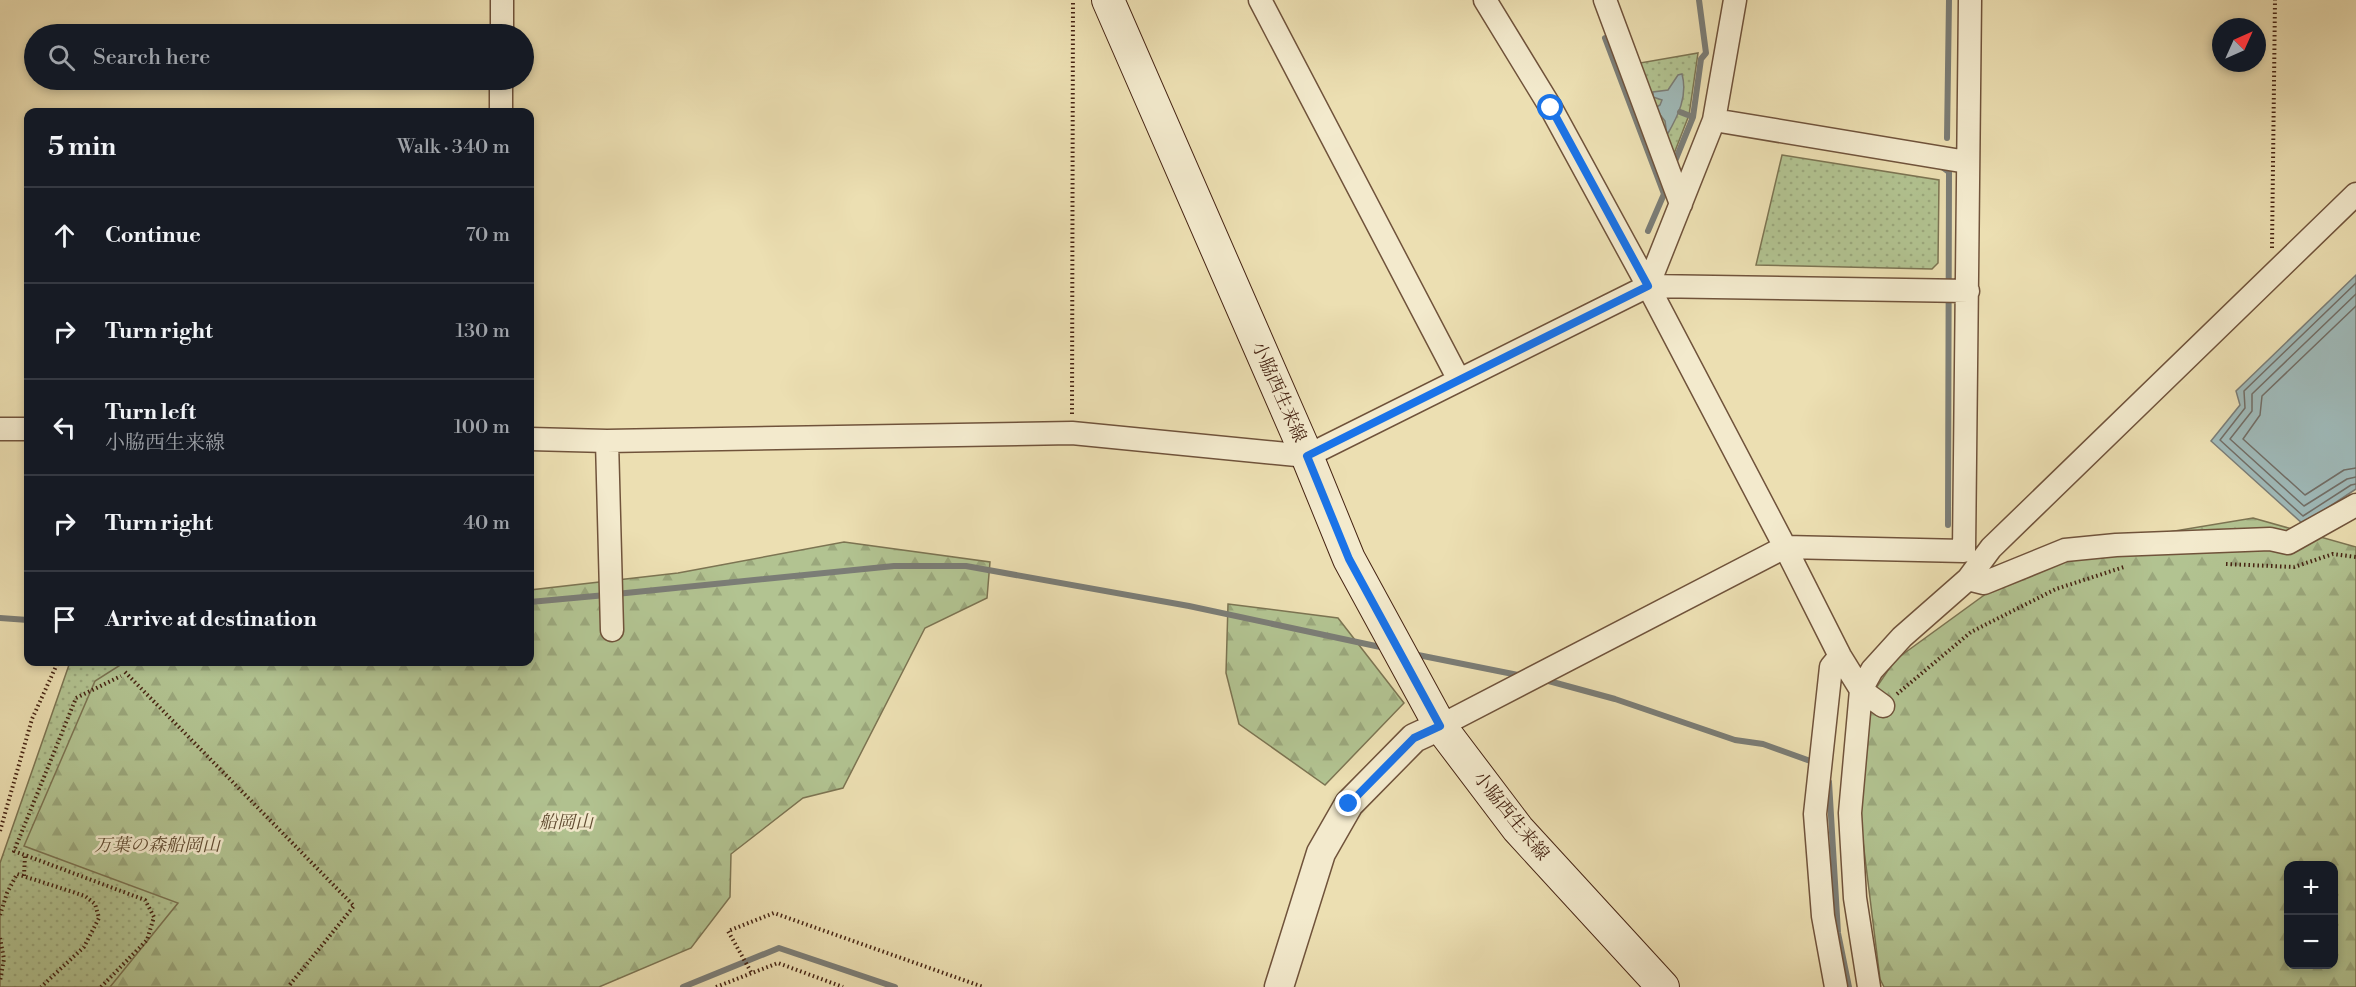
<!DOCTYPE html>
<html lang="en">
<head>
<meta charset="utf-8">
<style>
	:root { --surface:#171b24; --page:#20242c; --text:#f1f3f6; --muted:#9ea1a6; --line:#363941 }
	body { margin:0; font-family:"Libre Bodoni","Noto Serif JP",serif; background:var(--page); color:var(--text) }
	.controls { position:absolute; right:18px; bottom:18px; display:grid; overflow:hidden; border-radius:12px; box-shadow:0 3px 9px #0003 }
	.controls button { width:54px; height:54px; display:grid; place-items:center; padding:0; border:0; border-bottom:2px solid var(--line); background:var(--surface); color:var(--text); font:30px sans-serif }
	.compass { position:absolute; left:2212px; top:18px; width:54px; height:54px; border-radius:50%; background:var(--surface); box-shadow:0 3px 9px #0003; rotate:45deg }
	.stop { position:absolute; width:18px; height:18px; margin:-14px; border:4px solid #1a73e8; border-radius:50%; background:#fff }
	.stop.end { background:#1a73e8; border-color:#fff; box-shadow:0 2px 6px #0008 }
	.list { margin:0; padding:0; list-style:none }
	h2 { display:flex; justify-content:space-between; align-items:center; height:78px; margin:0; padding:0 24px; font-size:26px }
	h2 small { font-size:20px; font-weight:400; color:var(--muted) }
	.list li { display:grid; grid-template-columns:39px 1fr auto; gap:18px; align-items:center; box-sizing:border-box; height:96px; padding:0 24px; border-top:2px solid var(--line) }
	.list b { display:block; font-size:22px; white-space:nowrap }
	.list p { margin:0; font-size:20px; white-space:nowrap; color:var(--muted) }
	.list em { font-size:20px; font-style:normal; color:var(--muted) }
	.icon { flex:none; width:33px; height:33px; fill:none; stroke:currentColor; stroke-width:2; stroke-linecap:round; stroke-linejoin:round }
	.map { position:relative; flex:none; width:2356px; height:987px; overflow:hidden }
	.search { position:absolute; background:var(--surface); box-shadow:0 3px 9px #0003; left:24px; top:24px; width:510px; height:66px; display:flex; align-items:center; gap:15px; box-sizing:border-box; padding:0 21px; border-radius:33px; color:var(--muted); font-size:22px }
	.panel { position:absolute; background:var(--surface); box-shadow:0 3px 9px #0003; left:24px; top:108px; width:510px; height:558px; border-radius:12px }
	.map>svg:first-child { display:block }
	.grass { fill:url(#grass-dots); stroke:#7c7452; stroke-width:1.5 }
	.forest { fill:url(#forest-firs); stroke:#7c7452; stroke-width:1.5; fill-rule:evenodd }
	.water { fill:#9fb9b8; stroke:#7b7d76; stroke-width:1.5 }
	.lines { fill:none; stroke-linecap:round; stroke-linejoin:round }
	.shore { stroke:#726e66; stroke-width:1.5 }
	.stream { stroke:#7b7d76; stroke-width:6 }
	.minor-casing { stroke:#70533b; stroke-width:25 }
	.tertiary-casing { stroke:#70533b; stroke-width:31 }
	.secondary-casing { stroke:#462413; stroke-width:34 }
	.path { stroke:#462413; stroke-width:4; stroke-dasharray:1.5 3; stroke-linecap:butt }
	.minor { stroke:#f3eacd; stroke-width:22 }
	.tertiary { stroke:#f3eacd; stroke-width:28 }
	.secondary { stroke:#f3eacd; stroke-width:32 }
	.route { stroke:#1a73e8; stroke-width:8 }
	.labels { text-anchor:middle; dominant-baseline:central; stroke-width:5; stroke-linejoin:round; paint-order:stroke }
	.street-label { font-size:18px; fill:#462413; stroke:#f3eacd }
	.park-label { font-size:18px; font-style:italic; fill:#614c32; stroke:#f3eacd }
</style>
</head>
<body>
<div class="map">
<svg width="2356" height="987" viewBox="0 0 2356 987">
	<defs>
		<pattern id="grass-dots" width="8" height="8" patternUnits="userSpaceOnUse" patternTransform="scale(1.5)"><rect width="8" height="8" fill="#b2c391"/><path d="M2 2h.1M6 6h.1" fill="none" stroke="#9aa77c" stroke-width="1.8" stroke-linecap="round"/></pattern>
		<pattern id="forest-firs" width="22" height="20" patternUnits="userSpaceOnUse" patternTransform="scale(1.5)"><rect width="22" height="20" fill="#b2c391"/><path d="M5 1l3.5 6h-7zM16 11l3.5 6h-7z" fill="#9aa77c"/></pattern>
	</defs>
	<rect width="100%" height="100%" fill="#ecdfb2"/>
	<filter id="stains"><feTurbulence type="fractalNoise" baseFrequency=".00333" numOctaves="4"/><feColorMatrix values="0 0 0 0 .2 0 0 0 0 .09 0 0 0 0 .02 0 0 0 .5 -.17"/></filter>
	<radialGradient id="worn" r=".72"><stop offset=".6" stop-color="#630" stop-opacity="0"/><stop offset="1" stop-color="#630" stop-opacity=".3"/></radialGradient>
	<!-- grass -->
	<path class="grass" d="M1698 53 1689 115 1670 164 1634 64Z
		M1782 155 1939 180 1938 263 1932 269 1756 265Z
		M70 662H171L364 987H0V863Z"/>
	<!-- forest -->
	<path class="forest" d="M2253 518 2356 547V987H1884L1880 979 1849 728 1895 660 2042 553ZM2288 866H2334V964H2288Z
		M844 542 990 562 987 598 925 628 843 788 803 798 731 854 730 897 691 948 599 987H110L178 903 24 846 95 681 125 662H530V590L678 573Z
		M1228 604 1338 618 1404 703 1325 785 1239 724 1226 673Z"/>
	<!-- water -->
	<path class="water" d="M1682 74C1688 96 1678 116 1667 135L1665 121 1655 108 1660 105 1662 100 1653 97V92L1668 90 1678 75Z
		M2356 275V489L2303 524 2211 441 2240 405 2236 391Z"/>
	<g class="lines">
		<!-- shore -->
		<path class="shore" d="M2356 283 2244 391 2245 408 2220 440 2303 516 2351 485 2356 484
			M2356 294 2252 394V411L2230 439 2304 506 2347 479 2356 477
			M2356 306 2262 396 2260 415 2243 439 2305 495 2344 470 2356 468"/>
		<!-- stream -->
		<path class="stream" d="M1605 38 1664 194 1648 231
			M1680 112 1693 117
			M1947 138 1949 0
			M1673 166 1693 117 1701 59 1706 53 1699 0
			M1941 166 1949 172 1948 525
			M616 594 894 566H966L1189 606 1385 648
			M530 602 606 595
			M0 618 28 620
			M1413 654 1523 676
			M1545 680 1615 699 1735 740 1763 744 1816 763
			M1829 782 1838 933 1849 987
			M683 987 779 948 895 987"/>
		<!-- minor casing -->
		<g class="minor-casing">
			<path id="minor" d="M1260 0 1459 380
				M1485 0 1551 108 1648 286 1785 547 1840 656 1861 690 1883 706
				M1605 0 1681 204
				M502 34V0
				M501 112V80
				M1714 120 1967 162
				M1648 286 1714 120 1735 0
				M0 429H28
				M530 439 607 441 1072 433 1307 456 1648 286 1968 291
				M607 441 612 630
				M1968 579 1984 583 2065 550 2116 545 2270 539 2288 543 2356 505
				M1440 726 1785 547 1964 551 1970 0
				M1836 987 1823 916 1815 814 1831 667 1840 656
				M1869 987 1855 898 1850 813 1861 690 1872 670 1902 637 1968 579 1991 548 2356 194"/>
		</g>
		<!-- tertiary casing -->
		<g class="tertiary-casing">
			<path id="tertiary" d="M1279 987 1321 853 1349 804 1414 738 1440 726"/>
		</g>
		<!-- secondary casing -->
		<g class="secondary-casing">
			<path id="secondary" d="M1108 0 1307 456 1349 559 1440 726 1518 829 1663 987"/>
		</g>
		<!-- path -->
		<path class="path" d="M2272 248 2275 0
			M1072 414 1073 0
			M2226 564 2294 567 2333 554 2356 557
			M125 672 354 906 288 987
			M1897 694 1971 632 2056 589 2124 567
			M0 831 32 719 58 662
			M24 876 25 855
			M0 915 7 893 17 874 85 896 95 904 99 918 84 947 41 987
			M0 938 4 959 0 981
			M751 972 728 931 774 913 983 987
			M101 987 147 940 154 917 145 900 14 851 76 698 121 676
			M716 987 778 963 843 987"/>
		<!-- minor -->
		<use href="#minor" class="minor"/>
		<!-- tertiary -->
		<use href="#tertiary" class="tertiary"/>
		<!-- secondary -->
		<use href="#secondary" class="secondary"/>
	</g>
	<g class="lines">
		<!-- route -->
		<path class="route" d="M1349 804 1414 738 1440 726 1349 559 1307 456 1648 286 1551 108"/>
	</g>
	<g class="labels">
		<!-- street labels -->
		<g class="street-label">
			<text transform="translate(1279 392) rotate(66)">小脇西生来線</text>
			<text transform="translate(1511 816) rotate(51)">小脇西生来線</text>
		</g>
		<!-- park labels -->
		<g class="park-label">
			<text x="566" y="822">船岡山</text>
			<text x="157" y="845">万葉の森船岡山</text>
		</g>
	</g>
	<rect width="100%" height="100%" filter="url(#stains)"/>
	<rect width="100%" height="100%" fill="url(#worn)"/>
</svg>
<div class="controls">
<button>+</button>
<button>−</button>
</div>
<svg class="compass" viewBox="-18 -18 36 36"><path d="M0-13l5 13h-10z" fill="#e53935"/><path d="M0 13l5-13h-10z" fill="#9ea1a6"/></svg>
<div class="stop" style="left:1551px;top:108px"></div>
<div class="stop end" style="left:1349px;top:804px"></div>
<div class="search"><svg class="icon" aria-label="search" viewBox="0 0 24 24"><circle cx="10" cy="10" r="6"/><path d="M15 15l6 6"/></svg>Search here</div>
<section class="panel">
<h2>5 min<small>Walk · 340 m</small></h2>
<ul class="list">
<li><svg class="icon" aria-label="ahead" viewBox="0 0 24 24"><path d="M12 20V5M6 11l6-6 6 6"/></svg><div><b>Continue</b></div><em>70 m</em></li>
<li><svg class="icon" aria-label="right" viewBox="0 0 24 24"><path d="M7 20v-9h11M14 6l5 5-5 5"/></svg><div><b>Turn right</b></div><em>130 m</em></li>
<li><svg class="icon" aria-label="left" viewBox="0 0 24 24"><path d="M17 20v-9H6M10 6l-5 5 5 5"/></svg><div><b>Turn left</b><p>小脇西生来線</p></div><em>100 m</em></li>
<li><svg class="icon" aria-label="right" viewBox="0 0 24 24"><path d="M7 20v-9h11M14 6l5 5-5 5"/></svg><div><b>Turn right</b></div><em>40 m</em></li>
<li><svg class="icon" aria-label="arrive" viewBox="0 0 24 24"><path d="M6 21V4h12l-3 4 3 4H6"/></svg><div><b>Arrive at destination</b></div></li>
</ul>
</section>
</div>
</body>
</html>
